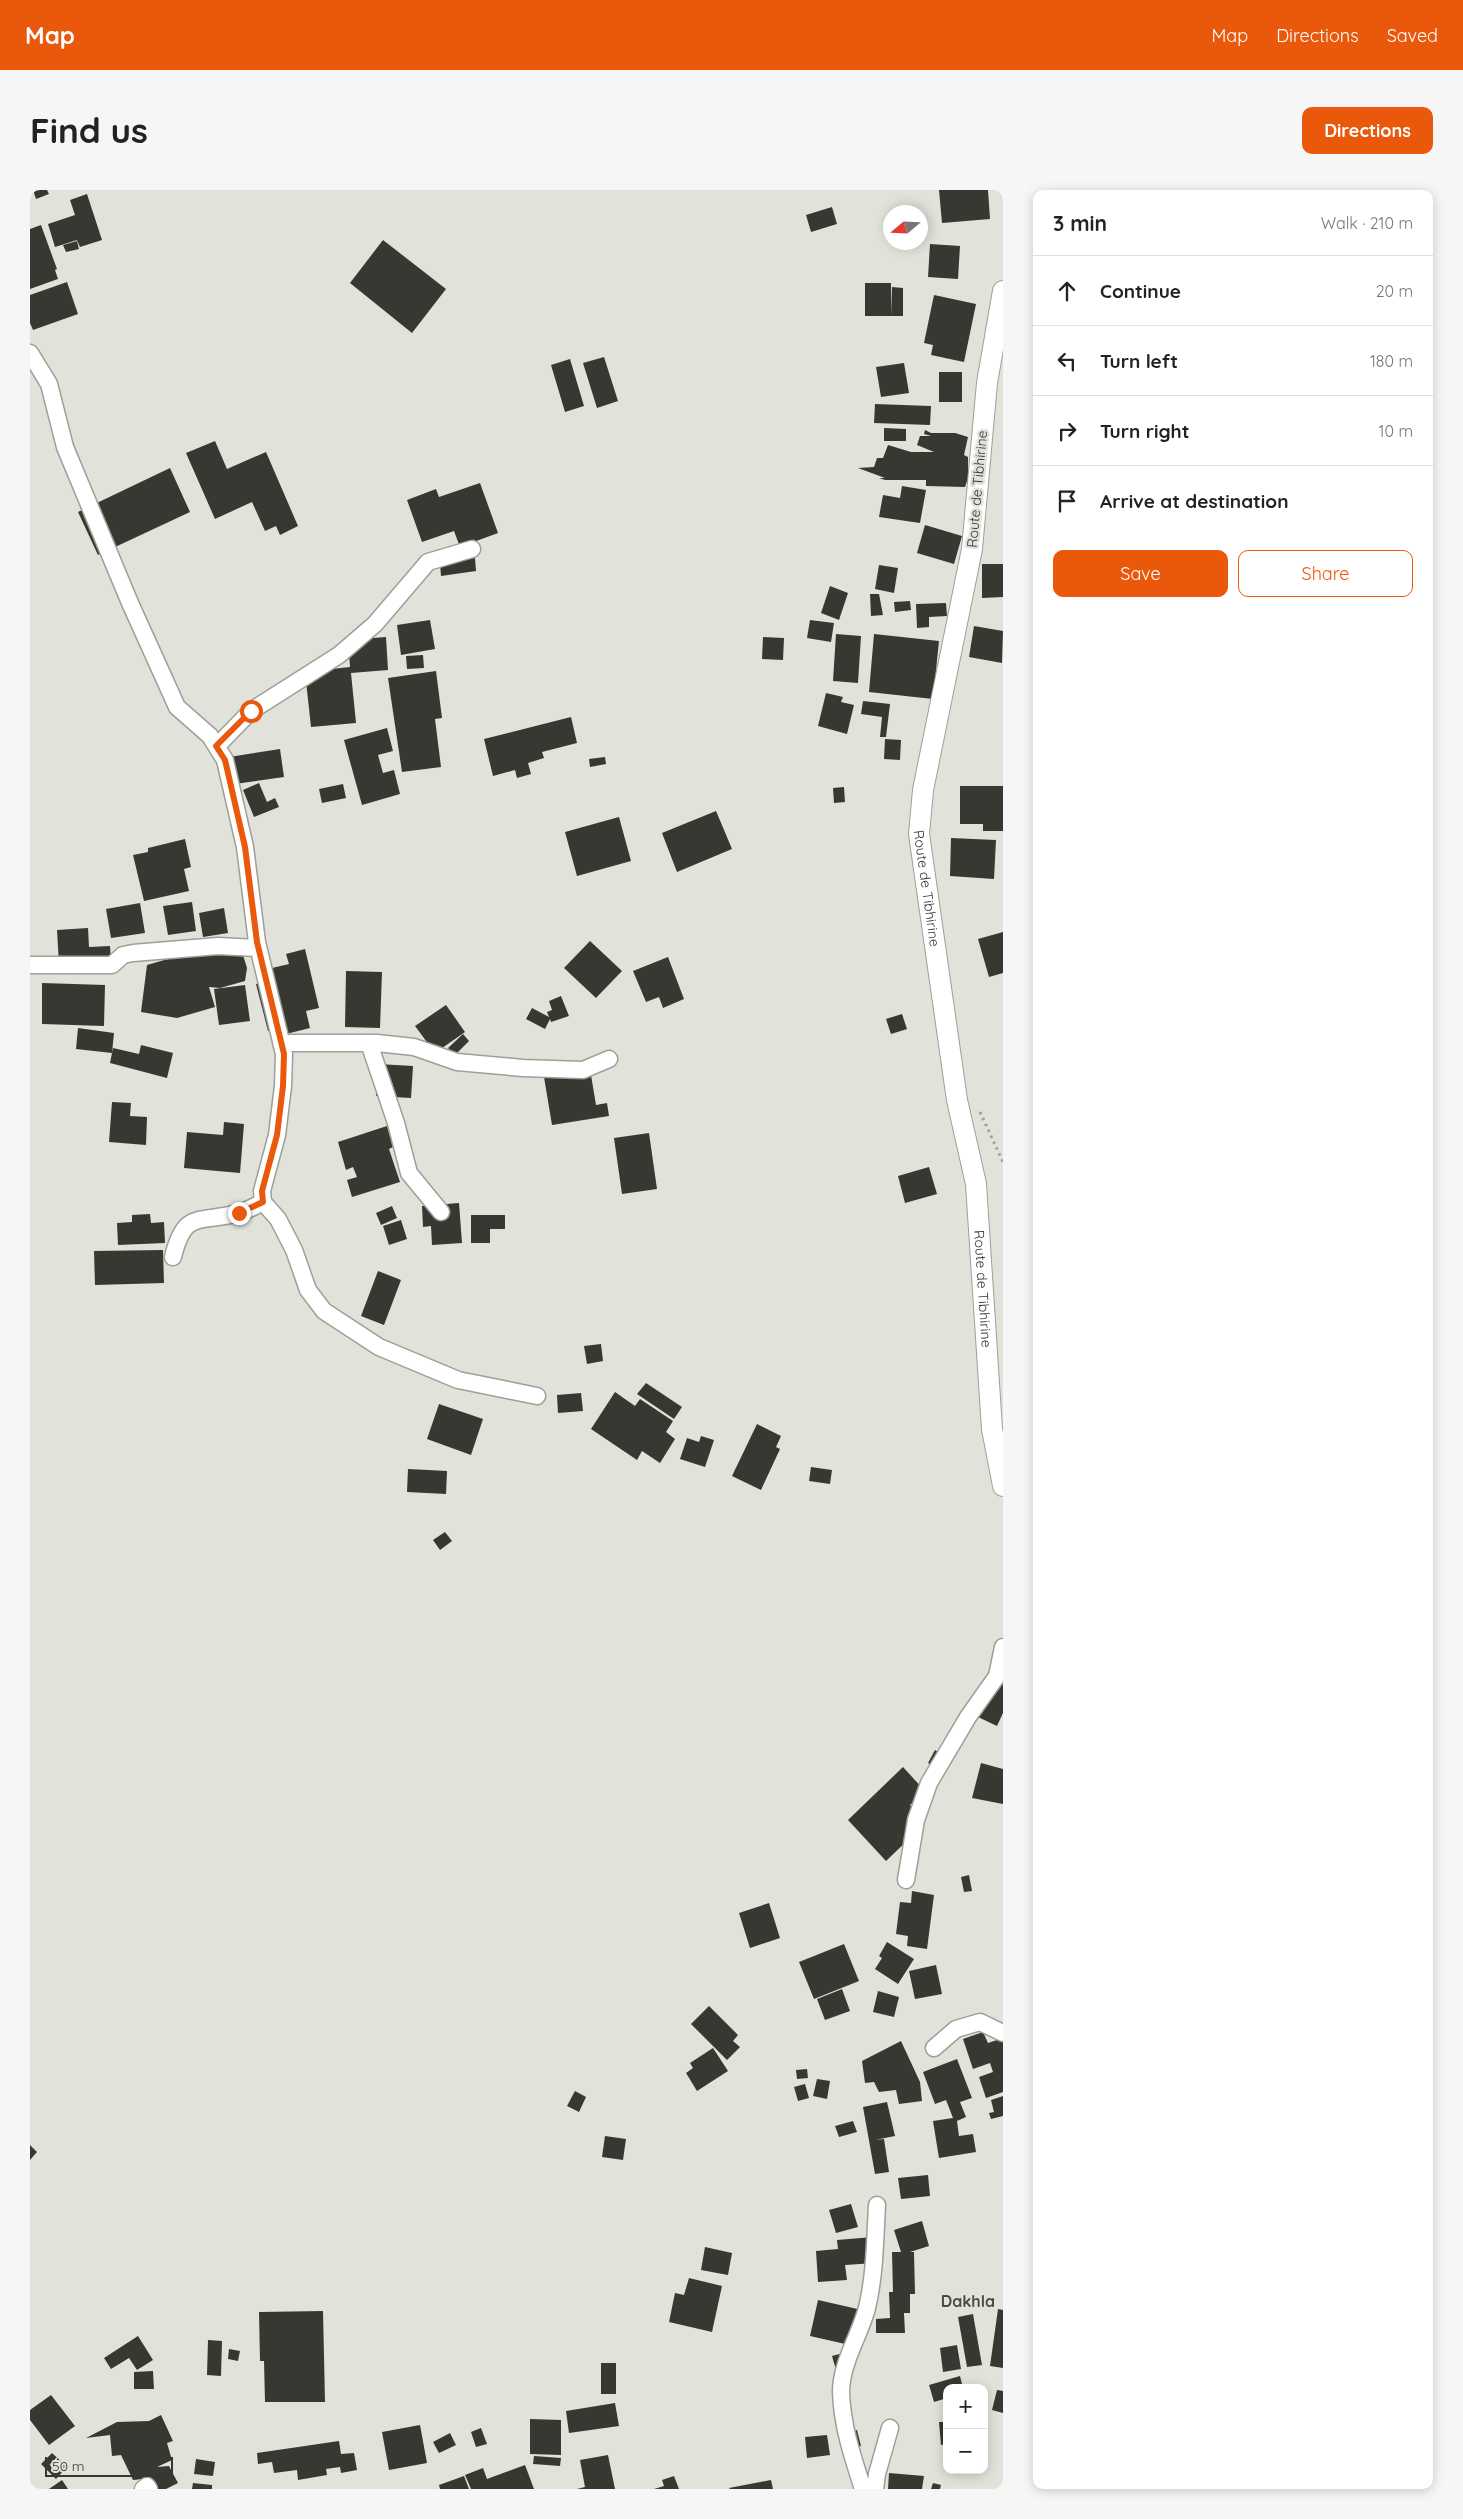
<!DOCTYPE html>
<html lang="en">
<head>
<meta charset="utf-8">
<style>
	:root { --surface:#fff; --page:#f6f6f6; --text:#222; --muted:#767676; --line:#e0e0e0; --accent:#ea580c }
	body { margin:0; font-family:Quicksand,sans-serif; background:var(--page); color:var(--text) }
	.controls { position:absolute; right:15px; bottom:15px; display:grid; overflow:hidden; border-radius:10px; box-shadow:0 2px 12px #0003 }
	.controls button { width:45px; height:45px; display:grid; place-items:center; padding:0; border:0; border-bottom:1px solid var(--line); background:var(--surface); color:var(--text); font:25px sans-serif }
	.compass { position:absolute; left:853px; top:15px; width:45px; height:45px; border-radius:50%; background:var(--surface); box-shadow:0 2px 12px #0003; rotate:251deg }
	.scale { position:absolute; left:15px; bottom:12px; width:128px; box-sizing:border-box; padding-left:5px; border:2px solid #353632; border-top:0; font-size:14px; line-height:18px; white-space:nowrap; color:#353632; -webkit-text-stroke:4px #e1e3da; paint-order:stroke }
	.stop { position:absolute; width:15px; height:15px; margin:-11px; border:4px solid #ea580c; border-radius:50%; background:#fff }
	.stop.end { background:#ea580c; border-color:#fff; box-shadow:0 1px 5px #0008 }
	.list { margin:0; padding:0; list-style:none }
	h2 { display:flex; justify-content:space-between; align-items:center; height:65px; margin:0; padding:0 20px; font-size:21px }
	h2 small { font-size:16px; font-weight:400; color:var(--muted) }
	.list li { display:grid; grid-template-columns:32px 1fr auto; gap:15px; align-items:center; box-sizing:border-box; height:70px; padding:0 20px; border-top:1px solid var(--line) }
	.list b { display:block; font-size:19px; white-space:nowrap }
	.list em { font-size:16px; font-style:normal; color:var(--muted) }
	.actions { display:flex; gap:10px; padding:15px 20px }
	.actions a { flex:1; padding:11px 0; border:1px solid var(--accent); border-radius:10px; text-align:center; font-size:18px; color:var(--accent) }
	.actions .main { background:var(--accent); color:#fff }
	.icon { flex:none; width:28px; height:28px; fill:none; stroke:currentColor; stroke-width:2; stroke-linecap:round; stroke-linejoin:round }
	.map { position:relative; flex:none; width:973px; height:2299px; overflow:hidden; border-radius:10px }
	header { display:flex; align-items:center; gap:30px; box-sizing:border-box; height:70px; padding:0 25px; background:var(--accent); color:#fff }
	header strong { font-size:24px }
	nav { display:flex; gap:28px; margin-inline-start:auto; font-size:18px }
	.intro { display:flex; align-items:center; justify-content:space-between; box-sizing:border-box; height:120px; padding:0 30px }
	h1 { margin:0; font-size:35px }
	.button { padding:12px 22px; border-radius:10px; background:var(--accent); color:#fff; font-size:18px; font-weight:700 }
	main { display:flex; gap:30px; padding:0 30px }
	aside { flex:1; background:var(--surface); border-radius:10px; box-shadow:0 2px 12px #0003 }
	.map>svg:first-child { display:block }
	.building { fill:#373831 }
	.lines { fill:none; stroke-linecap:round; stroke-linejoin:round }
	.minor-casing { stroke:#9e9f96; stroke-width:19 }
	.tertiary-casing { stroke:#9e9f96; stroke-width:22 }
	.path { stroke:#9fa19a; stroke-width:3; stroke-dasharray:2.5 4; stroke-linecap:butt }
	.minor { stroke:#fff; stroke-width:16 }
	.tertiary { stroke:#fff; stroke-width:20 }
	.route { stroke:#ea580c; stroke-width:6 }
	.labels { text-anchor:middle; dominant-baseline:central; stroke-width:5; stroke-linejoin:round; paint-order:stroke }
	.street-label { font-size:14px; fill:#353632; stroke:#e1e3da }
	.quarter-label { font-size:16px; font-weight:bold; fill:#4a4c44; stroke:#e1e3da }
</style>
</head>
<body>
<header>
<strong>Map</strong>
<nav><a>Map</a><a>Directions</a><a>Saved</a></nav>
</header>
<div class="intro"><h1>Find us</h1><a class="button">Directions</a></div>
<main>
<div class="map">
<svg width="973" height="2299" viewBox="0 0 973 2299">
	<rect width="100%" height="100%" fill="#e1e3da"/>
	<!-- building -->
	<path class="building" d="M3 0H17L19 4 6 9Z
		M909 0H958L960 29 912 33Z
		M57 4 72 50 50 57 46 48 47 50 25 57 18 34 45 25 40 10Z
		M802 17 807 34 781 42 776 25Z
		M11 35 27 79 25 80 28 89 0 99V39Z
		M353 50 416 99 382 143 320 93Z
		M47 51 49 59 36 62 33 55Z
		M900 54 930 56 928 89 898 87Z
		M37 92 48 124 3 140 0 133V105Z
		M835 93H861V126H835Z
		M862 97 873 98V126H861Z
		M904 105 946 114 934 172 901 165 903 155 894 153Z
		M574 167 588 211 567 218 553 173Z
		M540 169 554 216 535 222 521 175Z
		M874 173 879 203 851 207 846 177Z
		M909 182H932V212H909Z
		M845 214 901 216 900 235 844 233Z
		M854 238 876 239V251H854Z
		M895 240 901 243H925L938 247 934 265 938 267V288L935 297 896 296V290H855L849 288H855L828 278 844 277 847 268H853L858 255 881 262H904L887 255 890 246H901L894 244Z
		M185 251 197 279 236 262 268 336 250 345 246 336 235 341 222 312 185 329 156 263Z
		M140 278 160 322 68 365 48 322Z
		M450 293 468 343 430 357 424 341 392 352 377 310 406 299 409 307Z
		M872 296 896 300 890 333 849 327 853 305 870 308Z
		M895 335 932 346 924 374 887 363Z
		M445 368 446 381 411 386 410 373Z
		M952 374H973V407L952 408Z
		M849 375 868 378 864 403 845 399Z
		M800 396 818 403 809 430 791 423Z
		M840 404H849L853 425 841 426Z
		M880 411 881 420 865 422 864 412Z
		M916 413 917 426 899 427V437L887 438 886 414Z
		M400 430 405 459 371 465 367 435Z
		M780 430 804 433 801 452 777 448Z
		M944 436 973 441 972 473 939 467Z
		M806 444 831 446 828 493 803 491Z
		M844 444 909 451 903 509 839 502Z
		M356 447 358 480 321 483 326 533 281 537 275 482 320 477 318 450Z
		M733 447 754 448 753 470 732 469Z
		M393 465 394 478 377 479 376 466Z
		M406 481 412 528 405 529 411 577 372 582 358 488Z
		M796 503 813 507 811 512 824 515 817 544 788 536Z
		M833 511 860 514 856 547H850L852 527 831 524Z
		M541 527 547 553 512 562 514 568 498 573 501 584 487 588 485 580 463 586 454 549Z
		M357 538 363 561 348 565 353 583 364 580 370 604 332 615 314 550Z
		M855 549 871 550 870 570 854 569Z
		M250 559 254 587 205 594 193 568Z
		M575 567 576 574 560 577 559 569Z
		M229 593 237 612 245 608 249 617 224 627 213 600Z
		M313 594 316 608 292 613 289 599Z
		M930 596H973V641H953V634H930Z
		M814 597 815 612 804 613 803 598Z
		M686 621 702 659 647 682 632 643Z
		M589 627 601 671 547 686 535 642Z
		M921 648 966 650 964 689 920 686Z
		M155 649 161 677 154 679 159 701 114 711 103 665 118 662V658Z
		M162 712 166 741 138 745 133 716Z
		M110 713 115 743 81 748 76 719Z
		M194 718 198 743 173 747 169 723Z
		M58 738 59 757 80 756 81 771 29 774 27 740Z
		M973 742V783L959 787 948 749Z
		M560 751 592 781 566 808 534 778Z
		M176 758 212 762 217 778 215 791 190 798 179 797 185 817 147 828 111 822 117 775Z
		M275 759 289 818 276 821 280 838 256 844 254 837 238 841 226 794 245 790 242 778 259 774 256 764Z
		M638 767 654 809 633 818 629 807 616 812 603 781Z
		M316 781 352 782 350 838 315 837Z
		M12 793 75 795 74 836 12 834Z
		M215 795 220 831 189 835 184 799Z
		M531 806 539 826 521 832 520 829 515 839 496 829 502 818 519 827 517 822 522 820 519 811Z
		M416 815 435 842 405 863 385 836Z
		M872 824 877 839 861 844 856 829Z
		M48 838 84 843 82 863 46 859Z
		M433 844 439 851 425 865 418 858Z
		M111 855 143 863 137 888 80 873 83 858 109 864Z
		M348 874 383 876 381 908 346 906Z
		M560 879 566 915 577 913 579 926 522 935 514 887Z
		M82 912 101 913 100 926 117 927 116 955 79 952Z
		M194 932 214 934 210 983 154 978 157 942 193 945Z
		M357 936 363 957 359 959 370 992 322 1007 317 990 327 987 323 977 316 980 308 952Z
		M619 943 627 999 592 1004 584 948Z
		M899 977 907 1004 875 1013 868 986Z
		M429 1013 432 1053 402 1055 401 1036 393 1037 392 1016Z
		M362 1016 367 1028 351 1035 346 1023Z
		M120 1024 121 1033 134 1032 135 1053 88 1055 87 1033 102 1032V1025Z
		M441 1025H475V1039H460V1053H441Z
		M371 1030 377 1049 359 1055 353 1036Z
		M133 1060 134 1093 65 1095 64 1061Z
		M348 1081 371 1090 354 1135 331 1126Z
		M571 1154 573 1171 557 1174 554 1156Z
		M616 1193 652 1217 644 1229 607 1204Z
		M585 1202 605 1216 610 1209 643 1231 636 1242 645 1249 630 1273 612 1261 607 1270 561 1239Z
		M551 1203 553 1221 528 1223 527 1205Z
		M409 1214 453 1229 441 1265 397 1249Z
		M727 1234 751 1246 746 1257 750 1259 731 1300 702 1286Z
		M671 1246 684 1250 675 1277 650 1269 657 1248 669 1252Z
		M781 1277 802 1280 800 1294 779 1291Z
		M378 1279 417 1281 416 1304 377 1302Z
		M415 1342 422 1351 410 1360 403 1350Z
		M966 1487 973 1490V1523L967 1536 948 1527Z
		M905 1560 913 1565 906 1578 898 1573Z
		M951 1573 973 1579V1614L942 1608Z
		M873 1577 895 1601 880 1615 893 1629 881 1647 856 1671 818 1630Z
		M939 1685 942 1701 934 1702 931 1687Z
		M882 1701 904 1705 897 1759 877 1756 878 1746 866 1744 870 1712 881 1713Z
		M739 1713 750 1748 720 1758 709 1723Z
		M857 1752 884 1769 868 1794 845 1779 852 1768 849 1766Z
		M814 1754 829 1791 784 1809 769 1772Z
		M906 1775 912 1804 885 1809 879 1781Z
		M812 1799 820 1821 795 1830 787 1809Z
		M848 1801 869 1807 864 1827 843 1822Z
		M679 1816 708 1845 703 1851 710 1857 697 1870 661 1834Z
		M953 1842 958 1853 973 1848V1902L956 1908 949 1887 963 1882 960 1873 943 1879 933 1849Z
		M871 1851 890 1892 892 1911 869 1914 866 1900 849 1902 844 1892 835 1893 832 1871Z
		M683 1858 698 1881 667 1901 656 1883 663 1878 660 1873Z
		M927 1869 942 1908 930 1912 936 1927 927 1931 929 1946 943 1944 946 1962 909 1968 903 1931 923 1928 916 1910 905 1914 893 1882Z
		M777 1879 778 1888 767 1889 766 1880Z
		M787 1889 800 1891 797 1909 783 1906Z
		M775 1894 779 1908 768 1911 764 1897Z
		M545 1901 556 1907 549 1922 537 1916Z
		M973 1906V1926L961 1929 959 1923 964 1922 961 1910Z
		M857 1912 865 1946 845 1950 854 1949 859 1982 845 1984 833 1917Z
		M823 1931 827 1942 809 1947 805 1936Z
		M575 1946 596 1949 593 1970 572 1967Z
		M0 1955 7 1962 0 1970Z
		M898 1985 900 2006 871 2009 868 1988Z
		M821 2014 828 2037 806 2043 799 2020Z
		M892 2031 899 2056 880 2062H884L885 2104H880V2123H874L875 2143H846V2129L860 2128 859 2102H863L862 2062H871L864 2040Z
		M843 2047 845 2073 815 2075 817 2090 788 2092 786 2061 808 2059 807 2050Z
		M675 2057 702 2063 698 2085 671 2080Z
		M659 2088 692 2096 682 2142 639 2132 645 2103 654 2105Z
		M788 2110 832 2120 824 2156 780 2146Z
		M968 2119 973 2120V2178L960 2176Z
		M293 2121 295 2212H235L234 2171H230L229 2122Z
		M943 2124 952 2175 937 2177 928 2127Z
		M108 2146 123 2170 107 2180 99 2168 81 2179 74 2168Z
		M178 2150 192 2151 191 2186 177 2185Z
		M927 2155 931 2179 913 2182 910 2158Z
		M199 2159 210 2161 208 2171 198 2169Z
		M817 2162 806 2180 802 2166Z
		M571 2173H586V2204H571Z
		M123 2181 124 2199H104V2182Z
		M930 2186 933 2198H917V2208L904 2212 899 2195Z
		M967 2200 973 2201V2223L962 2220Z
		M21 2205 45 2236 19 2255 0 2230V2220Z
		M585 2213 589 2236 539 2243 536 2221Z
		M131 2225 143 2251 137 2253 142 2270 127 2277 139 2276 148 2293 136 2299H114L113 2289 103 2290 91 2265 82 2266 80 2245 56 2248 87 2232 119 2231Z
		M500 2229 531 2230V2265L500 2264Z
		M909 2232H917V2254L911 2255Z
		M390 2235 397 2273 359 2280 352 2242Z
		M451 2238 457 2254 446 2257 441 2242Z
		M827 2240 831 2256 823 2258 820 2241Z
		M420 2243 426 2255 409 2263 403 2252Z
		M797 2245 800 2265 777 2268 775 2247Z
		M309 2251 311 2264 324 2263 327 2280 311 2283 310 2277 296 2279 297 2285 268 2290 267 2280 244 2283 242 2272 228 2274 227 2263Z
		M22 2263 37 2277 26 2289 11 2274Z
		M578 2265 585 2299H547L555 2297 550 2270Z
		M504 2266 531 2268 530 2276 503 2274Z
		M166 2269 185 2272 183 2286 164 2284Z
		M495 2275 504 2299H441L435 2285 453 2278 457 2289Z
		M859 2283 894 2286 892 2299H858Z
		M434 2286 439 2299H410L409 2295Z
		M644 2286 649 2299H624L634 2296 632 2290Z
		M32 2290 38 2299H19Z
		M741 2290 743 2299H700L699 2298Z
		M163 2293 182 2295V2299H162Z
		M903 2293 911 2295 910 2299H901Z"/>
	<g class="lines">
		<!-- minor casing -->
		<g class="minor-casing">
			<path id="minor" d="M0 163 19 194 35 257 100 413 147 517 180 546 195 570 215 657 227 752 254 864 253 896 247 945 232 1001 233 1012 248 1029 264 1060 278 1100 294 1121 349 1157 428 1190 507 1206
				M187 556 221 521 309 465 345 434 398 372 442 359
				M0 775H82L93 765 103 763 188 756 228 758
				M251 853H347L384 857 427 872 493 878 553 880 579 869
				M339 853 366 933 379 983 411 1022
				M143 1067C155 1018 170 1034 208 1023 217 1021 225 1016 233 1012
				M876 1690 886 1630 899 1593 938 1527 967 1486 973 1457
				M904 1858 926 1839 950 1832 973 1843
				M113 2299 117 2296 119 2299
				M833 2299C823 2268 812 2236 811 2202 811 2173 830 2145 837 2118 845 2084 845 2050 847 2015
				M845 2299 847 2284 860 2238"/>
		</g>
		<!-- tertiary casing -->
		<g class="tertiary-casing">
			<g id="tertiary">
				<path id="s1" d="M973 101 957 193 942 359 893 600 889 644 927 910 946 994 962 1239 973 1296"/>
			</g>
		</g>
		<!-- path -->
		<path class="path" d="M950 922 973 972"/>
		<!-- minor -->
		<use href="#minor" class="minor"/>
		<!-- tertiary -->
		<use href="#tertiary" class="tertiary"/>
	</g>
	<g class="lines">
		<!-- route -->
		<path class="route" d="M209 1023 233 1012 232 1001 247 945 253 896 254 864 227 752 215 657 195 570 186 556 221 521"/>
	</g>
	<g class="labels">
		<!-- street labels -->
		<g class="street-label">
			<text transform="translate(947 299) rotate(-85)">Route de Tibhirine</text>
			<text stroke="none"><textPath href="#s1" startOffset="605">Route de Tibhirine</textPath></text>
			<text stroke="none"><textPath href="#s1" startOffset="1010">Route de Tibhirine</textPath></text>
		</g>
		<!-- quarter labels -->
		<g class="quarter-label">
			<text x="938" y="2111">Dakhla</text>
		</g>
	</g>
</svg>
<div class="controls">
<button>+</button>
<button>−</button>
</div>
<svg class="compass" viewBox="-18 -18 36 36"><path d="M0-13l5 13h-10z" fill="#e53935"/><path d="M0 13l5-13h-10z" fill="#767676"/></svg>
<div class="scale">50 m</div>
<div class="stop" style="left:221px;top:521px"></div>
<div class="stop end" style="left:209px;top:1023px"></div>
</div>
<aside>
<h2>3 min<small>Walk · 210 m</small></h2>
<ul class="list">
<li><svg class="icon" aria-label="ahead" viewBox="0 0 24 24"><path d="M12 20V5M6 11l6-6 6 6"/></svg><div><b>Continue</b></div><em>20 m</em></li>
<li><svg class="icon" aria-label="left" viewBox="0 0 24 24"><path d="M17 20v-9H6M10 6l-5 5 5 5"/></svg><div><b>Turn left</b></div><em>180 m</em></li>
<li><svg class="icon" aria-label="right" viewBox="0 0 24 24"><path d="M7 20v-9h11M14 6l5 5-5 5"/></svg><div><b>Turn right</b></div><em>10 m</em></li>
<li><svg class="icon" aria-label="arrive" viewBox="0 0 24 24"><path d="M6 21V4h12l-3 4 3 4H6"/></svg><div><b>Arrive at destination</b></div></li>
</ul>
<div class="actions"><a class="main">Save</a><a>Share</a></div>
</aside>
</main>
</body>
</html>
